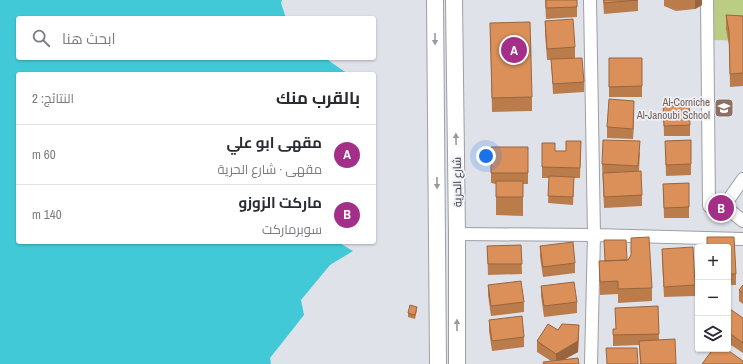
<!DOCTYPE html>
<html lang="ar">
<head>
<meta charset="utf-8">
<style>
	:root { --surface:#fff; --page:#f2f2f3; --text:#2b2b33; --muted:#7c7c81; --line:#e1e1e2; --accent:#a32f89 }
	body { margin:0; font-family:"Archivo Narrow",Cairo,sans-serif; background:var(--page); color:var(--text); direction:rtl }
	.controls { position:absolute; right:12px; bottom:12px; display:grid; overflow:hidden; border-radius:4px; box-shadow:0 1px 3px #0004 }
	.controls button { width:36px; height:36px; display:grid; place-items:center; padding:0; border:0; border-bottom:1px solid var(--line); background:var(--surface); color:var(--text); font:20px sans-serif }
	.you { position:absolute; left:486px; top:156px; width:14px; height:14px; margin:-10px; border:3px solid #fff; border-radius:50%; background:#1a73e8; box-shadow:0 0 0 6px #1a73e833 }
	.badge { display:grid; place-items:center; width:26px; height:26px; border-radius:50%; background:var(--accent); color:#fff; font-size:13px; font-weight:700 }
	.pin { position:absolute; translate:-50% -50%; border:2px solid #fff; box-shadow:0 1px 4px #0006 }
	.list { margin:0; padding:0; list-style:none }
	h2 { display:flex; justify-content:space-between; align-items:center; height:52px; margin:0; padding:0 16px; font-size:17px }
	h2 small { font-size:13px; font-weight:400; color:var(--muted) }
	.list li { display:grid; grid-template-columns:26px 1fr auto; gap:12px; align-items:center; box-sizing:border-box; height:60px; padding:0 16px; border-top:1px solid var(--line) }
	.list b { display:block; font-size:15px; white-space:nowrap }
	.list p { margin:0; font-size:13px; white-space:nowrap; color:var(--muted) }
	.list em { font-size:13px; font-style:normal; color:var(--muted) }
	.icon { flex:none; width:22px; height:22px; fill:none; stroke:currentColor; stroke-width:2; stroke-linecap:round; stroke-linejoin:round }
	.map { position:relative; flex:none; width:743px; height:364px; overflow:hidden; direction:ltr }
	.search { position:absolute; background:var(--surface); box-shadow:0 1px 3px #0004; left:16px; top:16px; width:360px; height:44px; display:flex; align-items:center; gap:10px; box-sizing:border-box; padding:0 14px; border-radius:4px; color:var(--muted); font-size:15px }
	.panel { position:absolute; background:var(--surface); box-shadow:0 1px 3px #0004; left:16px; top:72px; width:360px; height:172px; border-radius:4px; direction:rtl }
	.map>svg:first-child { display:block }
	.green { fill:#bbcc83 }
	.water { fill:#42c9d7 }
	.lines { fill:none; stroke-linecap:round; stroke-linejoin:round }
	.street-casing { stroke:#9d9fa6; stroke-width:14 }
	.secondary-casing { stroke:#9d9fa6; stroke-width:18 }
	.street { stroke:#fff; stroke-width:12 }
	.secondary { stroke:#fff; stroke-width:16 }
	.wall { fill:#bb7c4c }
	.shaded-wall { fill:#99653e }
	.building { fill:#da9058; stroke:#99653e }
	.oneway { fill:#9a9a9c }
	.labels { text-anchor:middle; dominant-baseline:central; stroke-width:3.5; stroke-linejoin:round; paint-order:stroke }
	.education-label { font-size:11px; fill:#785e54; stroke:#edf0f7; text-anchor:end }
	.street-label { font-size:11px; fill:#343538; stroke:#edf0f7 }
</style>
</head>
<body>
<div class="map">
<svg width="743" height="364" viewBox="0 0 743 364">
	<rect width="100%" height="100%" fill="#e0e2ea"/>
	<!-- green -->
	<path class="green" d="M713 0H743V41L714 40Z"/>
	<!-- water -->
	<path class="water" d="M0 0H282L281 3 286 18H18V58H325L348 74H18V242H338L353 251 330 265 301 300 304 315 270 358 271 364H0Z"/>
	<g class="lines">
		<!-- street casing -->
		<g class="street-casing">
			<path id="street" d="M590 0 594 235 591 364
				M707 0 709 206H724
				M743 179 724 206 743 221
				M457 234 594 235 743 239"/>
		</g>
		<!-- secondary casing -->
		<g class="secondary-casing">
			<path id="secondary" d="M435 0 438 364
				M454 0 457 234V364"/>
		</g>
		<!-- street -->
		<use href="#street" class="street"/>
		<!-- secondary -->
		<use href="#secondary" class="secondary"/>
	</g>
	<!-- wall -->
	<path class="wall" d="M545 0H577V17L546 19Z
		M603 0H638V11L604 14Z
		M664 0H702V5L695 9 676 11 664 6Z
		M726 15 743 16V86L730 87 729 45 726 29Z
		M545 21 575 47V58L565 59 584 82V92L553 94 551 60H547L545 32Z
		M490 23 532 97V111L492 112Z
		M609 58H642V97H609Z
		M663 102 690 125V136H664Z
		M634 111 633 139 607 138V127Z
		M691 140V175L666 176 665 141Z
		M581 141 580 178H574L573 205 548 203 549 178H542V143L555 151H566Z
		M491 147H528V184H523V216L496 215V184L491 183Z
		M640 152 639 171 642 195V206L604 208 602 164Z
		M689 183V218H664L663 184Z
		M631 238 652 288V301L618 303V294L600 295 599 261 628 260 631 256Z
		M521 245 522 274 488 275 487 246Z
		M540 246 575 263V273L543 277 540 257Z
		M728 247 736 274V285H728Z
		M662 249 695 285V296L664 297 662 259Z
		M488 285 524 302V312L491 316 488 295Z
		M743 285V304L739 301V290Z
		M541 286 577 302V313L544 317 541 296Z
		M658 306 659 340 676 364H640L639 345 613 346V329H615Z
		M417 310 415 319 408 317V313Z
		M728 313 743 318V353L728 343Z
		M489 320 524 337V347L492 351 489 331Z
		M558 330 579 335 578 352 565 359 551 361 537 352V341Z"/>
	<!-- shaded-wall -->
	<path class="shaded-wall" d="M695 0H702V5L695 9Z
		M634 101V111L633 139V129Z
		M579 325 578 352 556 364V354Z"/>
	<!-- building -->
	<path class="building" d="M546 0H577V7L546 8Z
		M604 0H638L604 3Z
		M726 15 743 16V73L730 74 729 31Z
		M573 19 575 47 547 49 545 21Z
		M530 22 532 97 492 98 490 23Z
		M582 58 584 82 553 84 551 59Z
		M609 58H642V86L609 87Z
		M609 99 634 101 633 129 607 127Z
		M689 101 690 125 664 126 663 102Z
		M603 140 640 141 638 166 602 164Z
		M691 140V164L666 165 665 141Z
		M566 141H581L580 168 542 167V143H555V151H566Z
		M491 147H528V173H491Z
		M641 171 642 195 604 197 603 173Z
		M549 176 574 177 573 197 548 196Z
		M496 181H523V197H496Z
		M689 183V207L664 208 663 184Z
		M649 237 652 288 618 289V281L600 282 599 261 628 260 631 255V238Z
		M707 237H734L736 274H728V247H707Z
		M604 240H626L627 260 605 261Z
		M573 242 575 263 543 267 540 246Z
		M521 245 522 264H488L487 246Z
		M693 247 695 285 664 287 662 249Z
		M521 281 524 302 491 306 488 285Z
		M574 282 577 302 544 306 541 286Z
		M743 285V293L739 290Z
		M410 305 417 307 415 315 408 313Z
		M658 306 659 334 613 335V329H616L615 308Z
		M730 309 743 318V343L728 332V313Z
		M522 316 524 337 492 341 489 320Z
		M548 324 558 330 562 324 579 325 578 341 556 354 537 341Z
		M675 339 676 364H641L639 341Z
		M606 348H637L638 364H607Z
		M713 349H726L743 361V364H702Z
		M578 358 579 364H544L543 362Z"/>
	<!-- one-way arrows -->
	<defs><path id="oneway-solid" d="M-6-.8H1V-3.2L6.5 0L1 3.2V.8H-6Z"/></defs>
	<g class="oneway">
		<use href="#oneway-solid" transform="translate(435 39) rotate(90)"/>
		<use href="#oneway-solid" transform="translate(456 139) rotate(-91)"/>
		<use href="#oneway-solid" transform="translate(437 183) rotate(89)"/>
		<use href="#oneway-solid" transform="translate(457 325) rotate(-90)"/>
	</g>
	<!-- icons -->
	<defs>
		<g id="school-square" transform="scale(1)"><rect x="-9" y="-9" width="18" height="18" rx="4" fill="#8d6e63" stroke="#edf0f7"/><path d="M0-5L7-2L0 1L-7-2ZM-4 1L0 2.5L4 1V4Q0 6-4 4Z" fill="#fff"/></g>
	</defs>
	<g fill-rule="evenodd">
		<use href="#school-square" x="724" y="108"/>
	</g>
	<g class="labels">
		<!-- education labels -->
		<g class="education-label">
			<text x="710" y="102">Al-Corniche<tspan x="710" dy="13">Al-Janoubi School</tspan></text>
		</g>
		<!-- street labels -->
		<g class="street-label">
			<text transform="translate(457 182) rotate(-91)">شارع الحرية</text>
		</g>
	</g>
</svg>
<div class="controls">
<button>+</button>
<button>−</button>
<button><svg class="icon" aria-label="layers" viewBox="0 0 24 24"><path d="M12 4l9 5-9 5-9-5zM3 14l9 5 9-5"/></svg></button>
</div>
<div class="you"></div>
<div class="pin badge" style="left:514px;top:50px">A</div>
<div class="pin badge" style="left:721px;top:208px">B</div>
<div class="search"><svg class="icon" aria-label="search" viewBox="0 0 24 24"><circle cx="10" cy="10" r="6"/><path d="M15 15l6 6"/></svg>ابحث هنا</div>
<section class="panel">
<h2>بالقرب منك<small>النتائج: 2</small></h2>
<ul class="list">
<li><span class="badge">A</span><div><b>مقهى ابو علي</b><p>مقهى · شارع الحرية</p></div><em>60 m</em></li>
<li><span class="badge">B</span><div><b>ماركت الزوزو</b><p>سوبرماركت</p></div><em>140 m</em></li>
</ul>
</section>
</div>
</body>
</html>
